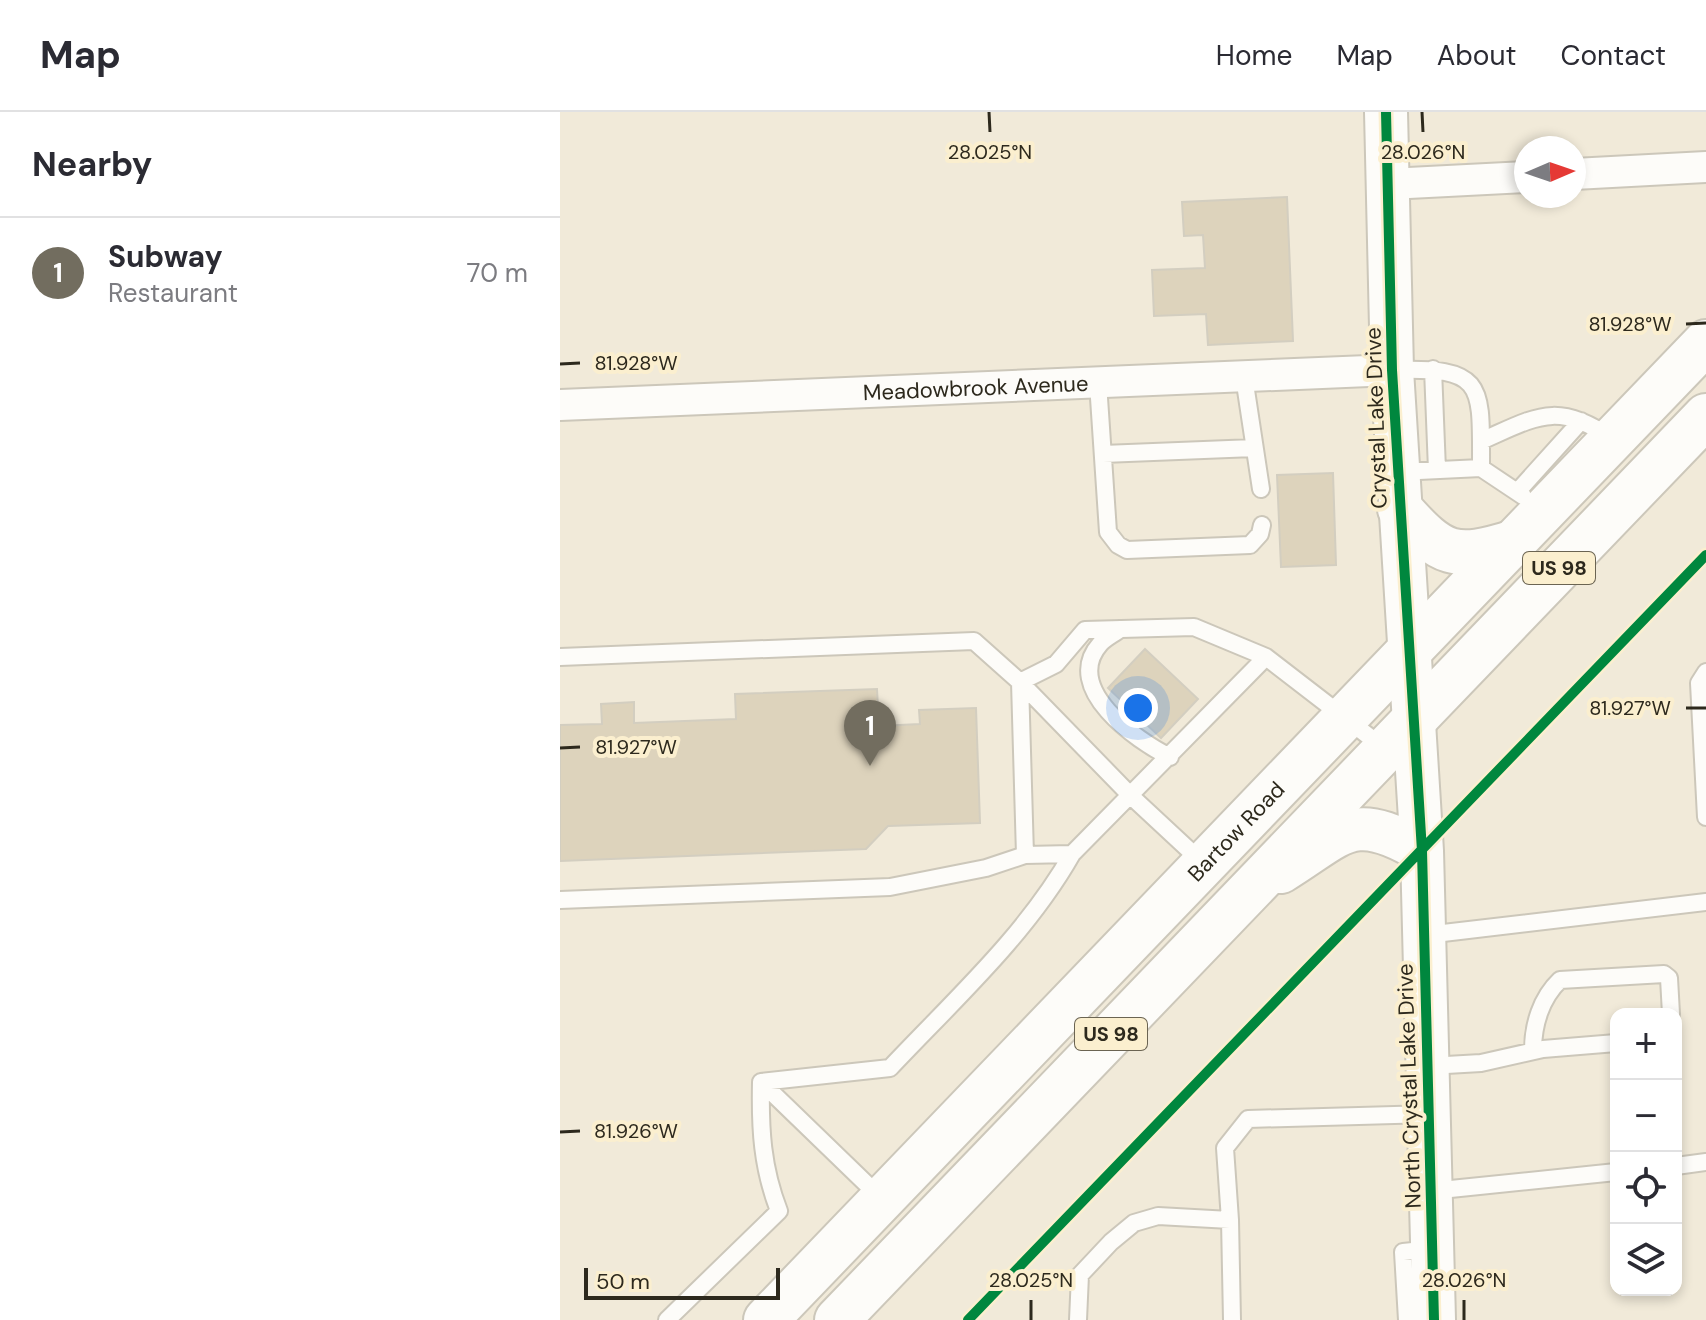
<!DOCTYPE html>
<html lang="en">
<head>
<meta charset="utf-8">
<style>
	:root { --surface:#fff; --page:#f2f2f3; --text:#2b2b33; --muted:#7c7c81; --line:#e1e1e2; --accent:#726d5f }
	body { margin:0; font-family:"DM Sans",sans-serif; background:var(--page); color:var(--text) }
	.controls { position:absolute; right:24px; bottom:24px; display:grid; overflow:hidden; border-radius:16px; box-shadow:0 4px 12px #0003 }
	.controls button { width:72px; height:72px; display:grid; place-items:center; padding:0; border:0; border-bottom:2px solid var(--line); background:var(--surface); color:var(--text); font:40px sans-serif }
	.compass { position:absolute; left:954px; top:24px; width:72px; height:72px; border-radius:50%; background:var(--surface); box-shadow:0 4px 12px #0003; rotate:88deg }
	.scale { position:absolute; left:24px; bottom:20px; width:196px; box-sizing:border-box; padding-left:8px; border:4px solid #2d291d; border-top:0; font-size:22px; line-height:28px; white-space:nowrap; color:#2d291d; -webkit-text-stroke:6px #fbefcf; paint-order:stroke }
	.you { position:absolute; left:578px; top:596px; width:28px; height:28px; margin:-20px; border:6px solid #fff; border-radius:50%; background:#1a73e8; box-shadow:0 0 0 12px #1a73e833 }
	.badge { display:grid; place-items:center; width:52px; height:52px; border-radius:50%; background:var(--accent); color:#fff; font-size:26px; font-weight:700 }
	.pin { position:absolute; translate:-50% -66px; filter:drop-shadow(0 2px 4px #0008) }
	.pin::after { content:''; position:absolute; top:42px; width:28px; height:24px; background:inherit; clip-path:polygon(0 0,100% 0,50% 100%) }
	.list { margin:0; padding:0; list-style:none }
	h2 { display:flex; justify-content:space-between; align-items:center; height:104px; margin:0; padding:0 32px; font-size:34px }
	h2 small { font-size:26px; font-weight:400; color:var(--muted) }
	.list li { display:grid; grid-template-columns:52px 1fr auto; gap:24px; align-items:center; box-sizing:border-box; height:112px; padding:0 32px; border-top:2px solid var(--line) }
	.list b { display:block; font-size:30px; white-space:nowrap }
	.list p { margin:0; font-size:26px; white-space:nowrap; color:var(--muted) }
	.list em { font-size:26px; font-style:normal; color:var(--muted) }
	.icon { flex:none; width:44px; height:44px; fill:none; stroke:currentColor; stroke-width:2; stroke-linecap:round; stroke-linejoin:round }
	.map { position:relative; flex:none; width:1146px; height:1208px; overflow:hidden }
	header { display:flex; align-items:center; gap:48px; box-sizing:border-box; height:112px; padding:0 40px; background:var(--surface); border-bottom:2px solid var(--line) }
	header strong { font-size:38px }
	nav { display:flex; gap:44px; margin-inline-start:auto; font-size:28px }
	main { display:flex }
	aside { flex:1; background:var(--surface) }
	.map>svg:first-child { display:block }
	.building { fill:#ddd3bc; stroke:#d3cec0; stroke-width:2 }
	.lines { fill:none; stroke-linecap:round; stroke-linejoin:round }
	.lane-casing { stroke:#ccc7ba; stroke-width:20 }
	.street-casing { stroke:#ccc7ba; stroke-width:34 }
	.secondary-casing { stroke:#ccc7ba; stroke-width:46 }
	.primary-casing { stroke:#ccc7ba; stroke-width:48 }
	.lane { stroke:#fdfcf9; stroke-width:16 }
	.street { stroke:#fdfcf9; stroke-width:30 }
	.secondary { stroke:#fdfcf9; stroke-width:42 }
	.primary { stroke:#fdfcf9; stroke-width:44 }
	.rail-casing { stroke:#bbbab6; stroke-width:9 }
	.rail { stroke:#fbefcf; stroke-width:6; stroke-dasharray:18; stroke-linecap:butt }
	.cycleway-casing { stroke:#fbefcf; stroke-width:15 }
	.cycleway { stroke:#00873e; stroke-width:10 }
	.ticks { fill:none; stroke:#2d291d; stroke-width:3 }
	.labels { text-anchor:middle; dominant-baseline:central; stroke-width:8; stroke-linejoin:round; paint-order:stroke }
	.shield { fill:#fbefcf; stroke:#6b6452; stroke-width:2 }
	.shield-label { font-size:20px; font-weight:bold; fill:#2d291d }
	.street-label { font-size:22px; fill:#2d291d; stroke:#fbefcf }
	.ticks-label { font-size:20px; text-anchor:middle; fill:#2d291d; stroke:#fbefcf; stroke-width:8; stroke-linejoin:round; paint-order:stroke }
</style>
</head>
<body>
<header>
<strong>Map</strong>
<nav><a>Home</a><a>Map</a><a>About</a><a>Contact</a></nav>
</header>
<main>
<aside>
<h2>Nearby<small></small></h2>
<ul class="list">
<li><span class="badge">1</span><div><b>Subway</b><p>Restaurant</p></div><em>70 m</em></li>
</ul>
</aside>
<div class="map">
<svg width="1146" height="1208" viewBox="0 0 1146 1208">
	<rect width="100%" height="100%" fill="#f1ead9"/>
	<!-- building -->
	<path class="building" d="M727 85 733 229 648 233 646 202 594 204 592 158 645 156 643 123 624 124 622 90Z
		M773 361 776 453 721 455 717 363Z
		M585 537 638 587 601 626 548 576Z
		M317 577 319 614 360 612 359 598 416 596 420 711 328 714 306 737 0 749V613L42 612 41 592 74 590V611L176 607 175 582Z"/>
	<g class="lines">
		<!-- lane casing -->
		<g class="lane-casing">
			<path id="lane" d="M873 257 877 358
				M834 258C926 255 921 273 921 356L838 360
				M684 265 701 377
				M538 271 548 420 558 433 567 438 690 433 700 422 702 413
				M921 329C976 305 997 288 1052 327
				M543 342 694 336
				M921 356 963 384
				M958 379 1021 309
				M560 517C554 522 545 526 540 532 501 576 577 629 610 645
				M0 545 414 529 460 570 496 552 525 518 634 515 706 545 824 636
				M1146 560 1139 571 1146 705
				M460 570 572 685 643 751
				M460 570 465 743
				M0 788 330 775 426 756 465 743 512 742
				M866 823 1146 790
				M973 938C973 913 981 886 1000 868L1104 862 1109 866 1111 902
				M869 954 921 951 983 937 1056 931
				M201 970 330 956C394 888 466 823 512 742L706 545
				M201 970 321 1086
				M1116 1054 1146 1050
				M871 1079 1056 1060
				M670 1108 665 1036 688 1007 870 1002
				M107 1208 219 1099C202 1055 200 1017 201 970
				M518 1208 520 1163 551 1130 574 1111 598 1104 670 1108 672 1208
				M847 1208 843 1140 873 1137"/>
		</g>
		<!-- street casing -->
		<g class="street-casing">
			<g id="street">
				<path d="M1014 62 1146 55"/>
				<path d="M829 72 966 65"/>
				<path id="s1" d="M0 293 832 258"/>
			</g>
		</g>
		<!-- secondary casing -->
		<g class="secondary-casing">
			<path id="secondary" d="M826 0 832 258 862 739 874 1208
				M721 760C783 722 791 697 862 739"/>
		</g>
		<!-- primary casing -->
		<g class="primary-casing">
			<g id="primary">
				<path d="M840 397C882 444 894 449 955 430"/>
				<path id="s2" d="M206 1208 1146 230"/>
				<path d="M277 1208 1146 304"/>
			</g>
		</g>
		<!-- lane -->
		<use href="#lane" class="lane"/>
		<!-- street -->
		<use href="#street" class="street"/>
		<!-- secondary -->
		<use href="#secondary" class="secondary"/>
		<!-- primary -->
		<use href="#primary" class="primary"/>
		<!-- rail casing -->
		<g class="rail-casing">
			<path id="rail" d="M408 1208 1146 443"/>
		</g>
		<!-- rail -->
		<use href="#rail" class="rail"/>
		<!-- cycleway casing -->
		<g class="cycleway-casing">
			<path id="cycleway" d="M826 0 832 258 862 739 874 1208
				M408 1208 1146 443"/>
		</g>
		<!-- cycleway -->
		<use href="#cycleway" class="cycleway"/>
	</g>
	<!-- ticks -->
	<path class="ticks" d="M429 0 430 20M862 0 863 20M1126 212 1146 211M0 252 20 251M1126 596H1146M0 636 20 635M0 1020 20 1019M471 1188V1208M904 1188V1208"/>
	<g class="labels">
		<!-- shield labels -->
		<g class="shield">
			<rect x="963" y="440" width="72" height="32" rx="6"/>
			<rect x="515" y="906" width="72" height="32" rx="6"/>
		</g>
		<g class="shield-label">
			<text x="999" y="456">US 98</text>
			<text x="551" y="922">US 98</text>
		</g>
		<!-- street labels -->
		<g class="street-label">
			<text stroke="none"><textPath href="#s1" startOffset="416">Meadowbrook Avenue</textPath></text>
			<text transform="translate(816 306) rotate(-92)">Crystal Lake Drive</text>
			<text stroke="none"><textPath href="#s2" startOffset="678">Bartow Road</textPath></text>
			<text transform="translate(849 974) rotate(-92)">North Crystal Lake Drive</text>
		</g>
	</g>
	<g class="ticks-label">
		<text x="430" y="47">28.025°N</text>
		<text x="863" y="47">28.026°N</text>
		<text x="1070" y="219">81.928°W</text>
		<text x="76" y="258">81.928°W</text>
		<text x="1070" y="603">81.927°W</text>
		<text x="76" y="642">81.927°W</text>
		<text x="76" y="1026">81.926°W</text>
		<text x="471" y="1175">28.025°N</text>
		<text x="904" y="1175">28.026°N</text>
	</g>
</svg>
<div class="controls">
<button>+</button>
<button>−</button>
<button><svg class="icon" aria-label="locate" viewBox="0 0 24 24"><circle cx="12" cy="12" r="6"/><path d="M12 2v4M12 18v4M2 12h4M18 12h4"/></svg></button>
<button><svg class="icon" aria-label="layers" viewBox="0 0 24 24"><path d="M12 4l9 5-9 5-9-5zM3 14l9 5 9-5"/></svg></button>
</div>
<svg class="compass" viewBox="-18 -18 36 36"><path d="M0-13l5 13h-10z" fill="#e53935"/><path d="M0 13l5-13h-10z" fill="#7c7c81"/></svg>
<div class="scale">50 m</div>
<div class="you"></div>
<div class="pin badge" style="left:310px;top:654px">1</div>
</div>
</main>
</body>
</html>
